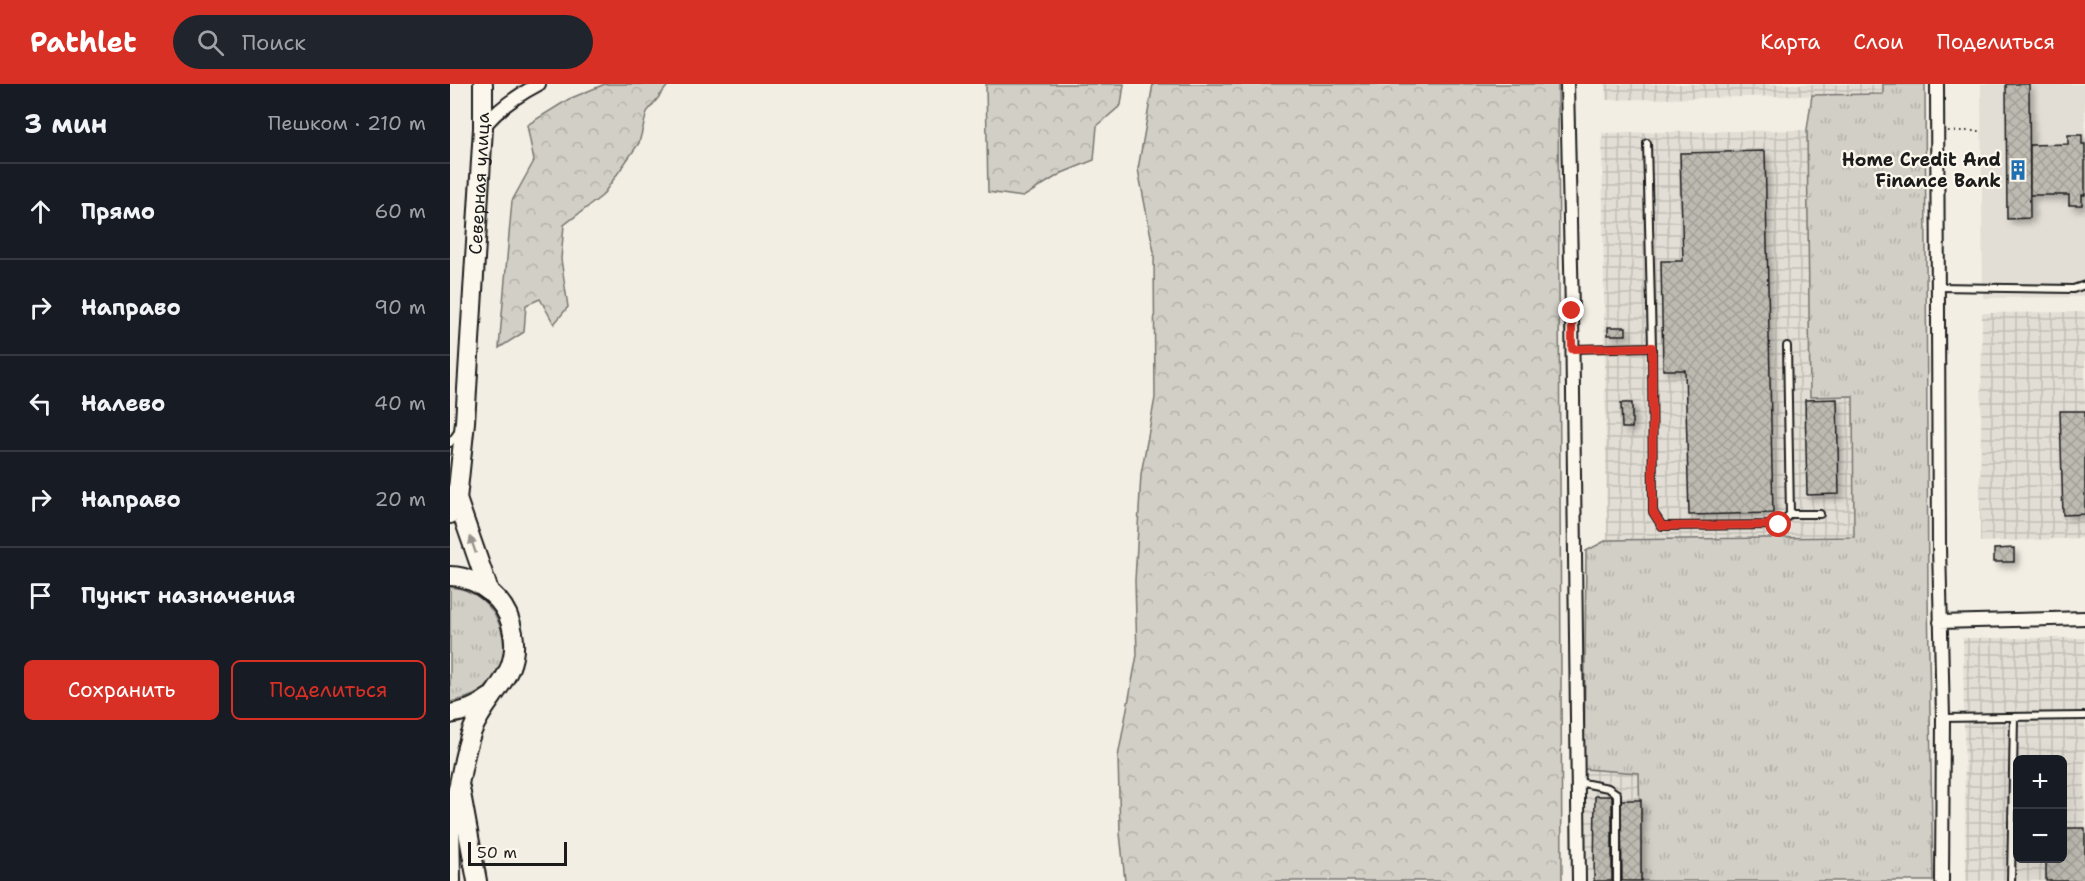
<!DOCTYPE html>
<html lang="ru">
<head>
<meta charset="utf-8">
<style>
	:root { --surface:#171b24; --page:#20242c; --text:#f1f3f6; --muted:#9ea1a6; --line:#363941; --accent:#d93025 }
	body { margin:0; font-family:"Shantell Sans",sans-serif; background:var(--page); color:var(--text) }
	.controls { position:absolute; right:18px; bottom:18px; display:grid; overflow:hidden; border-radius:9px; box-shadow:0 6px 24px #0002 }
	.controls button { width:54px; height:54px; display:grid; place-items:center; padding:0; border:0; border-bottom:2px solid var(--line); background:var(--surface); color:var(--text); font:30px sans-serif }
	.scale { position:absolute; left:18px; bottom:15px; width:99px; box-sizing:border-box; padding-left:6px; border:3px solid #1c1c1c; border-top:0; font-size:16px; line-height:21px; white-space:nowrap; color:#1c1c1c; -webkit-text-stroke:4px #fbf7ec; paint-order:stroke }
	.stop { position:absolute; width:18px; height:18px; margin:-14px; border:4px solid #d93025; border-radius:50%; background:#fff }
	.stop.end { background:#d93025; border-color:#fff; box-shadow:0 2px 6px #0008 }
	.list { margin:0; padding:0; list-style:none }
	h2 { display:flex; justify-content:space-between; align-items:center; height:78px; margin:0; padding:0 24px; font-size:26px }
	h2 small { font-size:20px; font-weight:400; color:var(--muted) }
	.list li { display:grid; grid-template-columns:39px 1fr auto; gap:18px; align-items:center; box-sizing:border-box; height:96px; padding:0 24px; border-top:2px solid var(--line) }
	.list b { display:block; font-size:22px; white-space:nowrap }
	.list em { font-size:20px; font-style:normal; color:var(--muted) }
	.actions { display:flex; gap:12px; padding:18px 24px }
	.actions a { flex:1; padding:14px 0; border:2px solid var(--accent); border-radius:9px; text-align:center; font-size:21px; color:var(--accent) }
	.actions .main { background:var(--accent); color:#fff }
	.icon { flex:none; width:33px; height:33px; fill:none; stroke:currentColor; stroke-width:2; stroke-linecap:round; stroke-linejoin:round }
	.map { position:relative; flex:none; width:1635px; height:797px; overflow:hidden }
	header { display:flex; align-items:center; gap:36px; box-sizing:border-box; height:84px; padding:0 30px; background:var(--accent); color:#fff }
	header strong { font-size:28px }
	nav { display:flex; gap:33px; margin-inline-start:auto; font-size:21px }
	.search { width:420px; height:54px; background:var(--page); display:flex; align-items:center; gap:15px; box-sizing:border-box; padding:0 21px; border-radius:33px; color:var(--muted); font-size:22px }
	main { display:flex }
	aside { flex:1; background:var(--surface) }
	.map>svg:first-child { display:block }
	.built { fill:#e2ded5 }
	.industrial { fill:url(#industrial-grid); fill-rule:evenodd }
	.grass { fill:url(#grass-tufts); stroke:#777671; stroke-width:1.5 }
	.forest { fill:url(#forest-crowns); stroke:#777671; stroke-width:1.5 }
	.building { fill:url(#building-cross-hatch); stroke:#1c1c1c; stroke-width:1.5; filter:url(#shadow) }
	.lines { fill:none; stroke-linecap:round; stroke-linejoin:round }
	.lane-casing { stroke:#1c1c1c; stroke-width:10 }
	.street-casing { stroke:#1c1c1c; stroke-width:16 }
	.primary-casing { stroke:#1c1c1c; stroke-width:22 }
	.path { stroke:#1c1c1c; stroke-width:2; stroke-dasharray:1.5 4.5; stroke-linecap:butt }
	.lane { stroke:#fbf7ec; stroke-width:6 }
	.street { stroke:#fbf7ec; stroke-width:12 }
	.primary { stroke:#fbf7ec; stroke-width:18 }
	.oneway { fill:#97948e }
	.route { stroke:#d93025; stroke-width:8 }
	.labels { text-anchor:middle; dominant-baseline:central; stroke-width:4.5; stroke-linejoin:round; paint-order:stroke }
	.poi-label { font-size:18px; font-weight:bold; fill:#1c1c1c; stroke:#fbf7ec; text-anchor:end }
	.street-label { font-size:18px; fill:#1c1c1c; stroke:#fbf7ec }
</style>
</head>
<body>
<header>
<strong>Pathlet</strong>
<div class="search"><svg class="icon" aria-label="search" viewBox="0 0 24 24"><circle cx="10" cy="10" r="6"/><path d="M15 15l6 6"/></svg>Поиск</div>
<nav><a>Карта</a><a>Слои</a><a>Поделиться</a></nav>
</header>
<main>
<aside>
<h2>3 мин<small>Пешком · 210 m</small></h2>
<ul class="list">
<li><svg class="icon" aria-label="ahead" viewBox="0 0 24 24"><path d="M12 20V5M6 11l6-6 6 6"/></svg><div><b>Прямо</b></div><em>60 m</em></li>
<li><svg class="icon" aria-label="right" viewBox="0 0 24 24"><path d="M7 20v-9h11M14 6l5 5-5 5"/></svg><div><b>Направо</b></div><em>90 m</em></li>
<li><svg class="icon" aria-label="left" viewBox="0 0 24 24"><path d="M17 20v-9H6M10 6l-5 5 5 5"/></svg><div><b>Налево</b></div><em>40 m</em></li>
<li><svg class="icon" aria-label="right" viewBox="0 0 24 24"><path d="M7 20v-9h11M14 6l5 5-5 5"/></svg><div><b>Направо</b></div><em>20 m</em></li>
<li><svg class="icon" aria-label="arrive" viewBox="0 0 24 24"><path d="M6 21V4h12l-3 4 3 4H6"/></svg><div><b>Пункт назначения</b></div></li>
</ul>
<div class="actions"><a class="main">Сохранить</a><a>Поделиться</a></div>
</aside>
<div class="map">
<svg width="1635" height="797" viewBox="0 0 1635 797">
	<defs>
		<pattern id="industrial-grid" width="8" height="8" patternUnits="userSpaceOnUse" patternTransform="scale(1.5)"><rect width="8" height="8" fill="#e2ded5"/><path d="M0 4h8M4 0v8" fill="none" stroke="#c1beb6"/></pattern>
		<pattern id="grass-tufts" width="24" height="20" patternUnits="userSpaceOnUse" patternTransform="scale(1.5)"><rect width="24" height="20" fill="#d2cfc6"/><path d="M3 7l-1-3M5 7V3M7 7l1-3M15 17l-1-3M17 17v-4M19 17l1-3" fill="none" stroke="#b4b1aa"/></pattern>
		<pattern id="forest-crowns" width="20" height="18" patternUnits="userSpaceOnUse" patternTransform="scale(1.5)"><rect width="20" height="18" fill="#d2cfc6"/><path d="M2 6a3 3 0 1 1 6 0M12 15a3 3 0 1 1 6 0" fill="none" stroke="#b4b1aa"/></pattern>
		<pattern id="building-cross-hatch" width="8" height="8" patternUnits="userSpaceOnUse" patternTransform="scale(1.5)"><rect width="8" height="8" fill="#bdbab1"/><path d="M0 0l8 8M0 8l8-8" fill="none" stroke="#a29f98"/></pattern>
		<filter id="shadow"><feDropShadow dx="4.5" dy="4.5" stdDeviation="3" flood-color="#0004"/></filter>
	</defs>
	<rect width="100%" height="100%" fill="#f2eee4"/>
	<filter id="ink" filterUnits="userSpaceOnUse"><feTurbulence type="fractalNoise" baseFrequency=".0167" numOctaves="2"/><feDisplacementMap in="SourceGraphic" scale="12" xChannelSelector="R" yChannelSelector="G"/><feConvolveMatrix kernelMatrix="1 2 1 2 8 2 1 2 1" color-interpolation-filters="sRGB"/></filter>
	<g filter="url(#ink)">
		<!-- built -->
		<path class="built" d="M1531 0H1635V213L1533 214Z"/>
		<!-- industrial -->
		<path class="industrial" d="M1155 0H1433V10L1156 16Z
			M1357 46 1360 312H1403L1404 453 1157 456 1152 49Z
			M1635 228V454L1530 458 1532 229Z
			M1513 554H1635V797H1516ZM1568 676H1612V774H1568Z
			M1134 685 1189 689 1191 797H1137Z"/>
		<!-- grass -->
		<path class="grass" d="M1433 0H1475L1478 513 1483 797H1191L1189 689 1134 685 1136 467 1157 456 1404 453 1403 312 1360 313 1357 46 1362 11 1433 10Z
			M0 503C49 506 73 571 35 604 25 612 13 615 0 618Z"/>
		<!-- forest -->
		<path class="forest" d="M155 0H219L197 28 189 59 152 112 114 141 111 175 118 223 104 240 90 215 76 221 74 248 49 264 62 117 84 77 77 41 119 15Z
			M536 0H674L671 21 647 42 644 76 612 89 573 113 538 108Z
			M703 0H1108L1112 797H675L670 749 668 673 687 571 685 497 691 390 705 314 704 168 688 85Z"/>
		<!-- building -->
		<path class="building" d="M1556 0H1579L1580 134 1557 135Z
			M1618 51H1632V60H1635V111H1632V121H1619V111H1580V61L1618 60Z
			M1315 67 1323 429 1239 431 1235 286H1213L1211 177H1233L1230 69Z
			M1158 243H1176V251H1158Z
			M1387 315 1389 410 1357 411 1355 316Z
			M1171 319H1182V344H1172Z
			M1610 327H1635V430L1613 431Z
			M1564 464V478H1544V465Z
			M1145 712H1162V797H1144Z
			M1171 716H1191V797H1172Z
			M1612 744H1635V797H1596V774H1612Z"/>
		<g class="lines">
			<!-- lane casing -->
			<g class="lane-casing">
				<path id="lane" d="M1487 203 1623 205 1635 201
					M1202 263 1203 428 1212 442 1329 441 1340 430 1337 262
					M1123 265 1202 263 1197 59
					M0 359 8 348
					M1340 430H1370
					M1493 634 1635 632
					M1128 698 1158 704 1167 710V797
					M1561 797 1564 633"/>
			</g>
			<!-- street casing -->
			<g class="street-casing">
				<path id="street" d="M1117 0 1122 227 1129 797
					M1487 0 1489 462 1493 634 1492 797
					M33 44C47 25 68 11 89 0
					M1490 538 1635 534"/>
			</g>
			<!-- primary casing -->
			<g class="primary-casing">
				<g id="primary">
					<path d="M7 415 39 507"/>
					<path id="s1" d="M0 430 7 415 15 338 33 44V0"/>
					<path d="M0 492C18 492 36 503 48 516 56 525 61 536 63 549 71 592 36 611 22 647 15 665 13 681 9 700 7 710 3 721 0 731"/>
					<path d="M0 630C15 627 27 624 39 614"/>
					<path d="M10 704 27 797"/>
					<path d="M0 732 1 797"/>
				</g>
			</g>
			<!-- path -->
			<path class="path" d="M1498 47H1532"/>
			<!-- lane -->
			<use href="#lane" class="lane"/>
			<!-- street -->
			<use href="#street" class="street"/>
			<!-- primary -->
			<use href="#primary" class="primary"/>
		</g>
		<!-- one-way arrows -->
		<defs><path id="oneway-solid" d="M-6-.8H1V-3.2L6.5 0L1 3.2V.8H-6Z" transform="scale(1.5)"/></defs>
		<use class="oneway" href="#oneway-solid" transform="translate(23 461) rotate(-109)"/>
	</g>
	<g class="lines" filter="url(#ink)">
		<!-- route -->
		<path class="route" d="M1122 227V265L1202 263 1203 428 1212 442 1329 441"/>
	</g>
	<!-- icons -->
	<defs>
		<g id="building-bare" transform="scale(1.62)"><path d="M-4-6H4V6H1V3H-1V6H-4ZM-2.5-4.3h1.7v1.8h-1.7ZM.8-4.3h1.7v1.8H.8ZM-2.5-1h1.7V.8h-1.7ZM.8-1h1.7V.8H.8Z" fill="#1f6fb2" stroke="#fbf7ec" stroke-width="2.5" paint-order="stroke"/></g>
	</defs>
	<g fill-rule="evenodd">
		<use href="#building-bare" x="1568" y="86"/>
	</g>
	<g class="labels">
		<!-- poi labels -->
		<g class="poi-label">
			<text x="1551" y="76">Home Credit And<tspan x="1551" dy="21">Finance Bank</tspan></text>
		</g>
		<!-- street labels -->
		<g class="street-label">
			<text stroke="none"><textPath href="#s1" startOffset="333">Северная улица</textPath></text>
		</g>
	</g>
</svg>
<div class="controls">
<button>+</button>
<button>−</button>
</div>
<div class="scale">50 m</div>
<div class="stop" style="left:1329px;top:441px"></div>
<div class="stop end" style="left:1122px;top:227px"></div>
</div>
</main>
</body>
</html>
